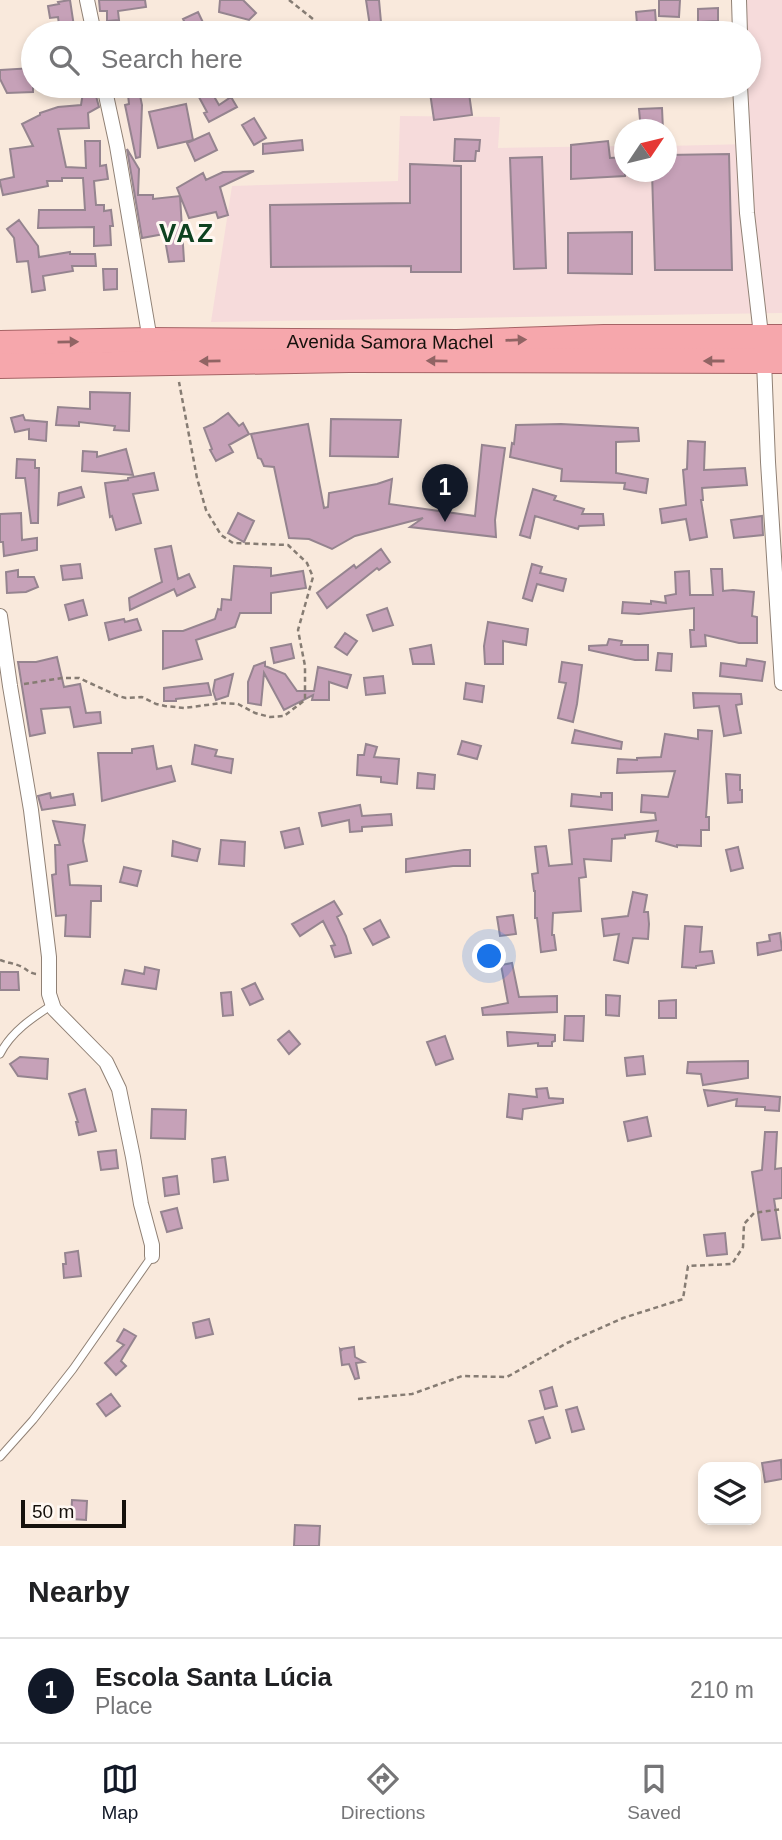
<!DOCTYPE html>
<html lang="en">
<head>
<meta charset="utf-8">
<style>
	:root { --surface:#fff; --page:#f6f6f6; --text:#202124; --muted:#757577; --line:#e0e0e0; --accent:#111827 }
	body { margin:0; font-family:Arial,sans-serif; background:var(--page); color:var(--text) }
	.controls { position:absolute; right:21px; bottom:21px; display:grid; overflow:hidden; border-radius:14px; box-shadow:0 4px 10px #0003 }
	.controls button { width:63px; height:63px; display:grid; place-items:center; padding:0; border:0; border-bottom:2px solid var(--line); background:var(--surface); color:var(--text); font:35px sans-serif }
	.compass { position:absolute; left:614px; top:119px; width:63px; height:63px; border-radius:50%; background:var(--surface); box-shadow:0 4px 10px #0003; rotate:55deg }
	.scale { position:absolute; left:21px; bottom:18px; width:105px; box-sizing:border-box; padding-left:7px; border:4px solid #16110c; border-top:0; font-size:19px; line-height:24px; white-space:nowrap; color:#16110c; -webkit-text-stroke:5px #fff8f3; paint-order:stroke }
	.you { position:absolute; left:490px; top:957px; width:24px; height:24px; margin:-18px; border:5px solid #fff; border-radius:50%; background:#1a73e8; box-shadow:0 0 0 10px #1a73e833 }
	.badge { display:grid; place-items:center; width:46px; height:46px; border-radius:50%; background:var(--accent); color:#fff; font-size:23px; font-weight:700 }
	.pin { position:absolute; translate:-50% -58px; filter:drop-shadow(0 2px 4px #0008) }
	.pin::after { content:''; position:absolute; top:37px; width:24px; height:21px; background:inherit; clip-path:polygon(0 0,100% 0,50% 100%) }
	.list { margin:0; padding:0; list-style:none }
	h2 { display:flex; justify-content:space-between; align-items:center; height:91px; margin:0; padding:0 28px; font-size:30px }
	h2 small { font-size:23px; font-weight:400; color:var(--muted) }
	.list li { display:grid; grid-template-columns:46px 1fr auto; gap:21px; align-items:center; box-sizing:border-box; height:105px; padding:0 28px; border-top:2px solid var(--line) }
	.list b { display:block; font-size:26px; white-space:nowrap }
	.list p { margin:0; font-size:23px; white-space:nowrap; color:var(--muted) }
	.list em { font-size:23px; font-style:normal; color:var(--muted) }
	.icon { flex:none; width:38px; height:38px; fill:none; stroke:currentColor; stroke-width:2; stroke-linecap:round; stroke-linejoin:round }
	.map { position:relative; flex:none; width:782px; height:1546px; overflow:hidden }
	.search { position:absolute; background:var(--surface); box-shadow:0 4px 10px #0003; left:21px; right:21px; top:21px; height:77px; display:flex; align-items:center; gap:18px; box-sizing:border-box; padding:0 24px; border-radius:38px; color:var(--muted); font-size:26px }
	.sheet { height:196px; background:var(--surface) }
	nav { display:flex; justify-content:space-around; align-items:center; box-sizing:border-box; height:98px; border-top:2px solid var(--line); background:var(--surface); font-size:19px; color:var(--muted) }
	nav a { display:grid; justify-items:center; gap:4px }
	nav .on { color:var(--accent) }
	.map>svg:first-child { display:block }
	.industrial { fill:#f6dbdb }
	.building { fill:#c6a1b8; stroke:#95848f; stroke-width:2 }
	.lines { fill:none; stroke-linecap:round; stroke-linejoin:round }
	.service-casing { stroke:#908175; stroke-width:9 }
	.minor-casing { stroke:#908175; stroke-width:16 }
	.trunk-casing { stroke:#a66466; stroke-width:26 }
	.path { stroke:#867c73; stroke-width:2.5; stroke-dasharray:5 3.5; stroke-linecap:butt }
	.service { stroke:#fff; stroke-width:7 }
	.minor { stroke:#fff; stroke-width:14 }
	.trunk { stroke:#f6a7ac; stroke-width:24 }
	.oneway { fill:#916464 }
	.labels { text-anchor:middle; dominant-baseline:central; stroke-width:6; stroke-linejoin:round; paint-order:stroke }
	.street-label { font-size:19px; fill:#16110c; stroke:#fff8f3 }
	.district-label { font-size:26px; font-weight:bold; letter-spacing:2px; fill:#0e4220; stroke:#fff8f3 }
</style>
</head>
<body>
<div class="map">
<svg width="782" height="1546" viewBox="0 0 782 1546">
	<rect width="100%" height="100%" fill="#f9e9dc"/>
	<!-- industrial -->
	<path class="industrial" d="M740 0H782V313L211 322 232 186 398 181 400 116 500 117 498 148 624 146V172H666L667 146 748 144 745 86H749V33H742Z"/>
	<!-- building -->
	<path class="building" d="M70 0 75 33H60L58 17 50 18 48 6 59 4 58 2Z
		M99 0H145L146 7 118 11 119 20 107 21V11H100Z
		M220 0H243L256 13 249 20 219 12Z
		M366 0H379L382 33H371Z
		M659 0H680L679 17 659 16Z
		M718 8V21L698 22V9Z
		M655 10 656 23 637 24 636 12Z
		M198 12 208 33H190L183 19Z
		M33 68V92L7 93 0 79V70Z
		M84 86H90L96 96 99 107 88 113 89 128 58 129 66 167 86 168 85 141H100V166L106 165 108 179 94 181 96 205H104V211L111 210 113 226H110L111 245 94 246V227L38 228 39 210H85L83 178H62V181H47L48 186 3 195 0 182V180L14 177 10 149 33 146 22 124 40 115V113L58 107 81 105Z
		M127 86H138L142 105 140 157 136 158 125 105 129 104Z
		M193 86H208L219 105 231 97 237 107 209 122 204 113 207 112Z
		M429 86H468L472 115 434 120Z
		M186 104 193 140 158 148 149 112Z
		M662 108 663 130H641L639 109Z
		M254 118 266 138 254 145 242 125Z
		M209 133 217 150 195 161 187 143Z
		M455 139 480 140 479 151H476L475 161H454Z
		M302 140 303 150 263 154V144Z
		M608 141 610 158 625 157V176L571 179V145Z
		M127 149 139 169 138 195H153V199L180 196 184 261 169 262 164 234 142 238Z
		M729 154 732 270H655L652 172H667V155Z
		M542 157 546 268 514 269 510 158Z
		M410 164 461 166V272H411V266L271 267 270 205 410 203Z
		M254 171 220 187 228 215 218 218 216 212 189 218 177 188 203 173 206 180 223 172Z
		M19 220 38 246 39 257 70 252V254H95L96 266H72L73 271 43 276 45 290 32 292 28 261 17 262 14 238 7 229Z
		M632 232V274L568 273V233Z
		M103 269H117V289L104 290Z
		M90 392 130 393 129 431 114 430 115 426 79 422V426L56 425 58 407 90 409Z
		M228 413 239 426 243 423 249 434 229 445 233 452 216 461 210 450 212 449 204 428 213 424Z
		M23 415 25 420 47 422 46 441 29 439V429L15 432 11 418Z
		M331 419 401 420 398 457 330 456Z
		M308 424 324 508 328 507 329 493 377 484 392 479 389 504 475 516 482 445 505 448 495 520 496 537 410 527 423 518 355 536 332 549 309 539 289 538 274 467 264 466 261 459 258 458 251 434Z
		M561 424 638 428 639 441 616 442V473L648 479 646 493 624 489 625 483 561 481 562 469 510 457 512 443 514 444 516 425Z
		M688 441 705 442 704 470 745 468 747 485 702 488 703 500H701L707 537 690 540 686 519 662 523 660 509 686 505 683 470 687 469Z
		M126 449 133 475 82 471 83 451 97 452V457Z
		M17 459 35 460V468H39L38 523H31L25 478H16Z
		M154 473 158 490 133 494 141 523 116 530 112 516 110 517 105 483 128 480V478Z
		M81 487 84 497 58 505 59 493Z
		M533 489 556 496 554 500 584 509 582 514H603L604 525 579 526 578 529 535 516 530 538 520 535Z
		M21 513 22 540 37 538V550L4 556 3 542H0V514Z
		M238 513 254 521 244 542 228 533Z
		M762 516 763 535 734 538 731 520Z
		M171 546 178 579 189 574 195 587 177 596 174 589 130 610 129 598 162 582 155 549Z
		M381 549 390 562 379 570 377 568 327 608 317 593 354 565 356 568Z
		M80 564 82 578 63 580 61 566Z
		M532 564 542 567 540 573 566 579 563 591 537 584 532 601 523 598Z
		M234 566 271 568V576L303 571 306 588 271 593V613H240L235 627 196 640 202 659 163 669V631H183L215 619 218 609 221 610 222 599 231 600Z
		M711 569H722L723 591 733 590 754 592 752 616 757 617V643H739L705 635 706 646 691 647 690 630H694V608L639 614 622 613 623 602 651 604V601L666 603 665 596 676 594 675 572 689 571 690 595H713Z
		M18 570V577H34L38 587 26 592 7 593 6 572Z
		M83 600 87 615 69 620 65 605Z
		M387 608 393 625 373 631 367 615Z
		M124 619 125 622 137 619 141 630 109 640 105 623Z
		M488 622 528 629 526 645 503 641V664H485L484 646Z
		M345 633 357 641 347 655 335 647Z
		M609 639 622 641 621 645H648V660H635L589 650V646L607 645Z
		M291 644 294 658 274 663 271 648Z
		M431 645 434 664H413L410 649Z
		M658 653 672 654 671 671 656 670Z
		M57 657 64 687 80 684 86 713 100 712 101 723 74 727 70 707 41 709 45 733 30 736 18 662H36Z
		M747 659 765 662 762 681 720 676 721 663 746 666Z
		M265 662V666L285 674 297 691H314L318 667 351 675 347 688 329 682V700H312L313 695 284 710 264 673 261 705 248 703V682L254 666Z
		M562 662 582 665 577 704 573 722 558 718 566 683 559 682Z
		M233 674 228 696 216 700 213 691 215 680Z
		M383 676 385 693 366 695 364 678Z
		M208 683 211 695 176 699V701H164V688Z
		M466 683 484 686 482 702 464 699Z
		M693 693 741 694 742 704 736 705 741 733 724 736 719 706 694 708Z
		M575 730 622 742 621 749 572 743Z
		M698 730 712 731 706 817H709V830H701V846L677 845V847L656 841 658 831 625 835V838L612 839 611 861 584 859 586 877 579 878 581 911 553 913 552 935H554L556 950 541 952 537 918H535V891H534L532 874 538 873 535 847 546 846 549 866 572 864 569 830 656 820 655 813 641 812 642 795 668 797 675 771 617 773 618 759 637 760V758L661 757 665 734 698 739Z
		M462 741 481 746 477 759 458 754Z
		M366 744 377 747 374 757 399 759 397 784 381 782V777L357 775 358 755H364Z
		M195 745 217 750 215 756 233 759 231 773 192 764Z
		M153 746 157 769 171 766 175 781 102 801 98 753H132V749Z
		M418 773 435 775 434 789 417 788Z
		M726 774 740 775V790H742V802L728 803Z
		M50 793 51 798 73 794 75 805 42 810 38 796Z
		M601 793H612V810L571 806 572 794 601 797Z
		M360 805 362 816 391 814 392 825 362 827V831L350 832 349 820 322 826 319 813Z
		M53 821 85 825 83 841 87 861 68 865 70 885 101 886V901H91L90 937 65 936 66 915 56 916 52 875 56 874 55 845H60Z
		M299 828 303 844 285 848 281 832Z
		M221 840 245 842 244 866 219 864Z
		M173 841 200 849 197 861 172 856Z
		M738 847 743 868 731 871 726 850Z
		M464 850H470V866H453L406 872V859Z
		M124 867 141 871 137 886 120 882Z
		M633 892 647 895 644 912H648L649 924 648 939 633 938 628 963 614 960 619 934 604 936 602 919 628 916Z
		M334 901 342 914 337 917 346 936 351 953 335 957 331 946 335 945 323 921 300 936 292 924Z
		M513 915 516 934 500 936 497 917Z
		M380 920 389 937 373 945 364 929Z
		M685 926 702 927 700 952 712 951 714 963 696 966V968L682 967Z
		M780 933 782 950 758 955 757 943 770 941 769 935Z
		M512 963 519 997 557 996V1012L483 1015 482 1008 508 1003 501 965Z
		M145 967 159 970 156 989 122 984 125 970 144 974Z
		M0 972H18L19 990H0Z
		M255 983 263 999 250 1005 242 989Z
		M231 992 233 1015 223 1016 221 993Z
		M606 995 620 996 619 1016 606 1015Z
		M676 1000V1018H659V1001Z
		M565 1016H584L583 1041 564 1040Z
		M289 1031 300 1044 289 1054 278 1040Z
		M507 1032 555 1035V1041L552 1042V1046H538V1043L508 1046Z
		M445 1036 453 1059 436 1065 427 1042Z
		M643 1056 645 1074 627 1076 625 1058Z
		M20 1057 48 1059 47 1079 18 1076 10 1064Z
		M748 1061V1078L703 1085 701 1074 687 1073 688 1062Z
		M547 1088 549 1098 563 1099V1103L523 1109 522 1119 507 1117 509 1094 537 1097 536 1089Z
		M85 1089 96 1131 79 1135 76 1122H78L69 1094Z
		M704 1090 780 1097 779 1111 765 1110V1107L736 1106 737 1099 708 1106Z
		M152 1109 186 1110 185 1139 151 1138Z
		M647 1117 651 1136 628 1141 624 1122Z
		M765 1132H777L775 1169 782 1168V1198L774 1199 780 1238 762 1240 752 1172 762 1170Z
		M116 1150 118 1168 101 1170 98 1152Z
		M225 1157 228 1180 214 1182 212 1159Z
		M177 1176 179 1194 165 1196 163 1178Z
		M177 1208 182 1228 167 1232 161 1212Z
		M725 1233 727 1254 707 1256 704 1235Z
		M78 1251 81 1276 64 1278 63 1264H66L65 1253Z
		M209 1319 213 1334 196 1338 193 1323Z
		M124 1329 136 1336 121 1361 126 1366 116 1375 105 1363 124 1345 117 1341Z
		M354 1347 355 1357 364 1362 356 1363 359 1378 355 1379 349 1364 342 1365 340 1349 342 1351 341 1349Z
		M552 1387 557 1406 545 1409 540 1391Z
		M111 1394 120 1406 106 1416 97 1404Z
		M577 1407 584 1429 572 1432 566 1410Z
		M543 1417 550 1438 536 1443 529 1421Z
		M781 1460 782 1479 765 1482 762 1463Z
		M72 1500 87 1501 86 1520 71 1519Z
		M295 1525 320 1526 319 1546H294Z"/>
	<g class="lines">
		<!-- service casing -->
		<g class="service-casing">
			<path id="service" d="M0 1054C11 1032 32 1018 52 1005
				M0 1457 33 1420 73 1369 152 1256"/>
		</g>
		<!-- minor casing -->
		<g class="minor-casing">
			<path id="minor" d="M87 0 94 33
				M739 0 740 33
				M104 86 117 146 150 340
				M740 86 747 213 764 361 768 462 782 683
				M0 616 10 686 31 810 49 957V994L54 1009 106 1062 119 1089 133 1157 141 1204 152 1245V1256"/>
		</g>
		<!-- trunk casing -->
		<g class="trunk-casing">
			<g id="trunk">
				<path id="s1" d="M0 343 150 340 457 342 604 337H782"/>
				<path d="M0 366 349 360 782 361"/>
			</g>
		</g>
		<!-- path -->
		<path class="path" d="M289 0 313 19 321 33
			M24 684 62 678H79L118 696 126 698 142 697 156 704 165 706 184 708 222 703 238 704 255 713 270 717 284 716 305 700V666L298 630 313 577 307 563 288 545 233 543 221 535 206 510 197 478 179 382
			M0 960C7 963 15 963 22 967 28 970 29 973 36 974
			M358 1399 412 1394 462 1376 507 1377 567 1343 623 1318 683 1299 688 1266 732 1264 743 1247 744 1224 754 1213 782 1209"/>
		<!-- service -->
		<use href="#service" class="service"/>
		<!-- minor -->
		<use href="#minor" class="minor"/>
		<!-- trunk -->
		<use href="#trunk" class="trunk"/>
	</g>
	<!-- one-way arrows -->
	<defs><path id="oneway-solid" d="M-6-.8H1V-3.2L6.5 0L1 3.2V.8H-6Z" transform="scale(1.75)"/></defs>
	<g class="oneway">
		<use href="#oneway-solid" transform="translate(516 340) rotate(-2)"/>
		<use href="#oneway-solid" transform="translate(68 342) rotate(-1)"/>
		<use href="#oneway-solid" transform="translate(210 361) rotate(179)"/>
		<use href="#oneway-solid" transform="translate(437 361) rotate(-179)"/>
		<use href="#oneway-solid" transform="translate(714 361) rotate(180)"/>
	</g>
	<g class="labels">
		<!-- street labels -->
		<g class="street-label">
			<text stroke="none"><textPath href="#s1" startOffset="390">Avenida Samora Machel</textPath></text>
		</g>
		<!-- district labels -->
		<g class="district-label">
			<text x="187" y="233">VAZ</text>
		</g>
	</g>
</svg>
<div class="controls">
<button><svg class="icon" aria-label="layers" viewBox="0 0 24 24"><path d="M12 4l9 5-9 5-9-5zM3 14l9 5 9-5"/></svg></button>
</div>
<svg class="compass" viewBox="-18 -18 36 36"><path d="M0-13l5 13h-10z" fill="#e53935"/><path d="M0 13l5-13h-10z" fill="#757577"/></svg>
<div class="scale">50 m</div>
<div class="you"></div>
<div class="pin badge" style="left:445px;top:522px">1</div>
<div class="search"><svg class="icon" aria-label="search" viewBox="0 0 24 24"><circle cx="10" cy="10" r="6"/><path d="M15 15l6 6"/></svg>Search here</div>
</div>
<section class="sheet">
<h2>Nearby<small></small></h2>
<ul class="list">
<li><span class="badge">1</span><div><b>Escola Santa Lúcia</b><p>Place</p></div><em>210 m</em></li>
</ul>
</section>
<nav>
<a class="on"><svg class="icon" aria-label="map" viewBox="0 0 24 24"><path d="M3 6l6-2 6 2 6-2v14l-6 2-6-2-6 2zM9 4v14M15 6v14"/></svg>Map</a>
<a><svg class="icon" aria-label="directions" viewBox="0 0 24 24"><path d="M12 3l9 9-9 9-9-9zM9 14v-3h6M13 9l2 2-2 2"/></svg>Directions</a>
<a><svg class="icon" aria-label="saved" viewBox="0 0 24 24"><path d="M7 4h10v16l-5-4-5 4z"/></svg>Saved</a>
</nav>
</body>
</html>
